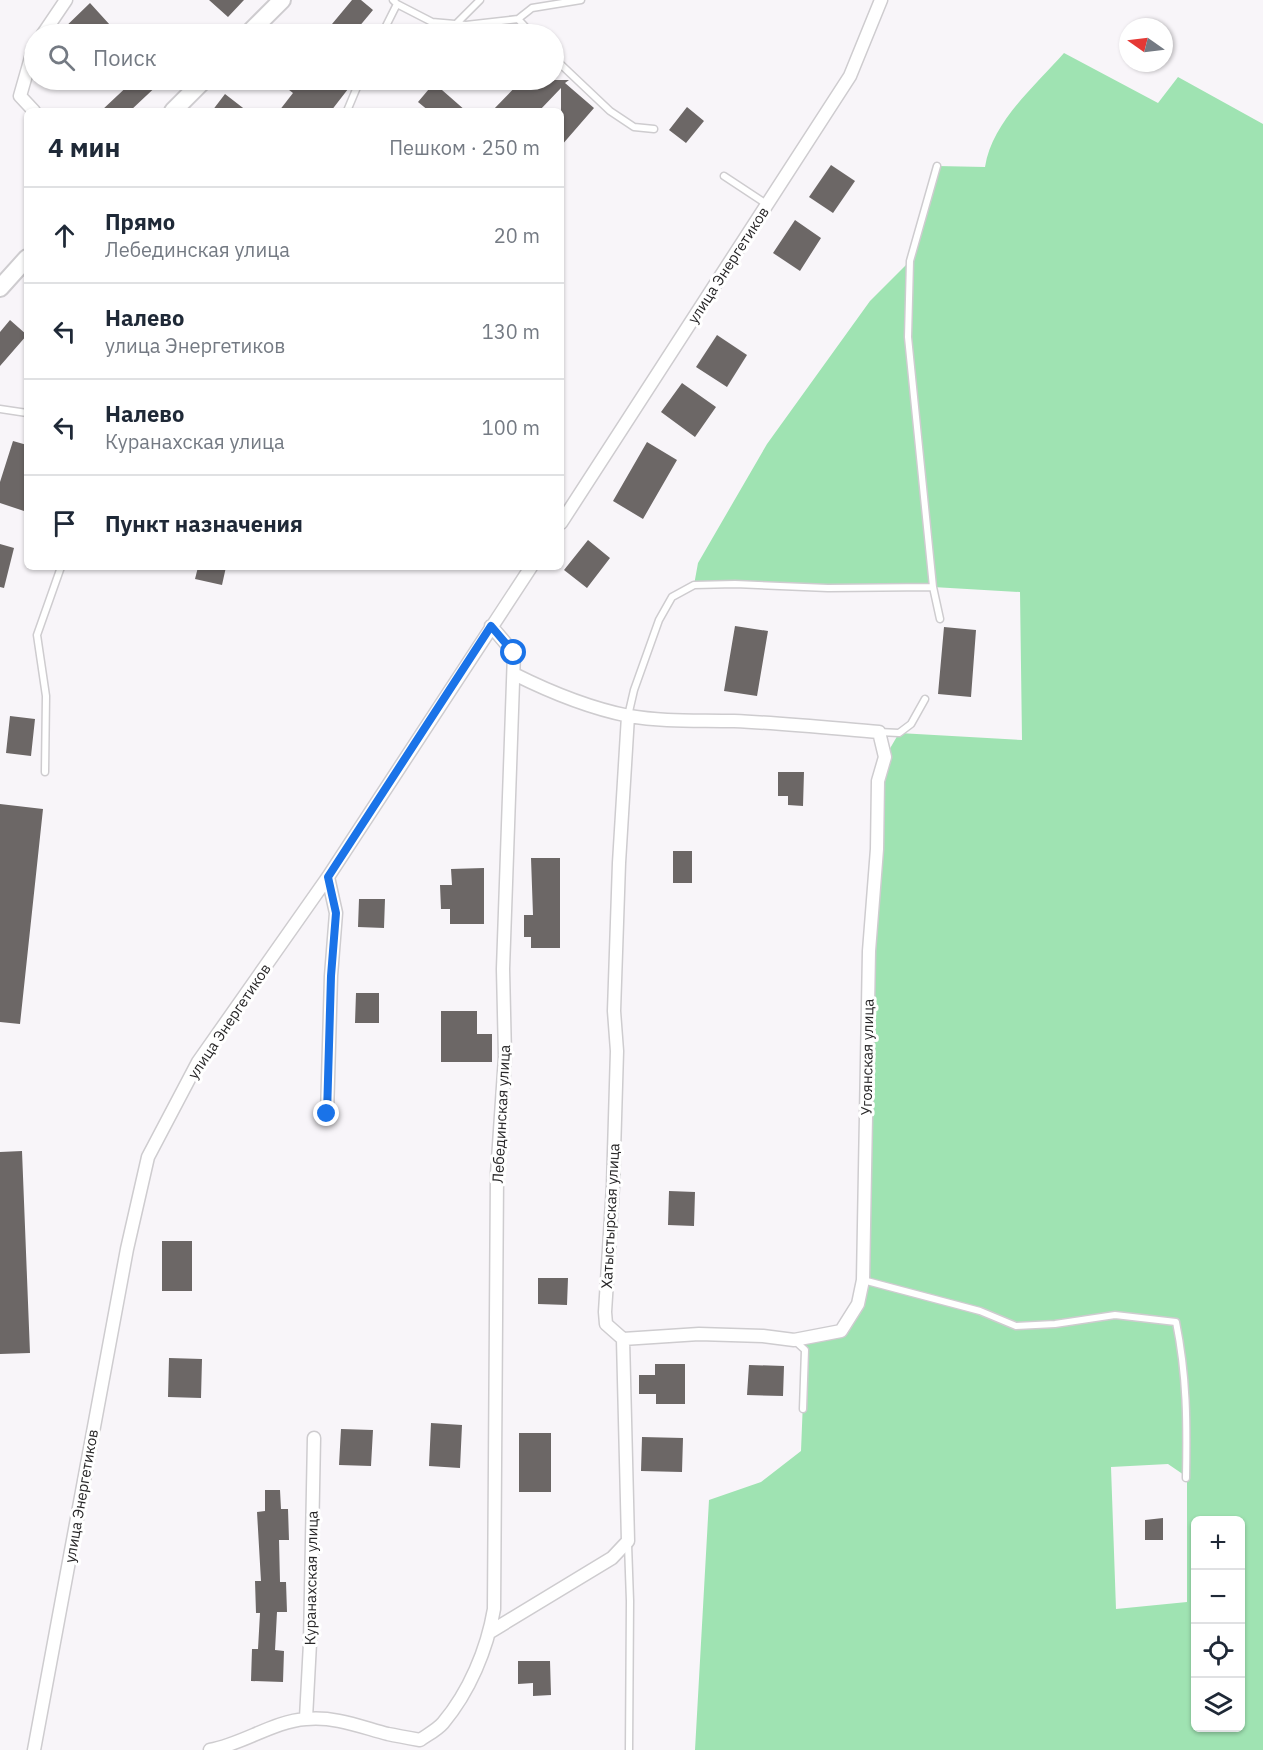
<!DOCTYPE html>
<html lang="ru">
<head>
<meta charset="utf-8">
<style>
	:root { --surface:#fff; --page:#f6f6f7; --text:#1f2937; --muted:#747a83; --line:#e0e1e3 }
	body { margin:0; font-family:"IBM Plex Sans",sans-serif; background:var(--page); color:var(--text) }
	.controls { position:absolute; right:18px; bottom:18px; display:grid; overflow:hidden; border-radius:9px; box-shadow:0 2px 4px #0004 }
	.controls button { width:54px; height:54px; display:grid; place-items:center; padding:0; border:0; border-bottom:2px solid var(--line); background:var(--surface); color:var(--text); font:30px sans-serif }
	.compass { position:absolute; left:1119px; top:18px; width:54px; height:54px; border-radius:50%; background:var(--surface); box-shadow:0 2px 4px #0004; rotate:284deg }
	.stop { position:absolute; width:18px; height:18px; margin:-14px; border:4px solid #1a73e8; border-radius:50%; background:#fff }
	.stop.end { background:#1a73e8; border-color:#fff; box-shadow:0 2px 6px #0008 }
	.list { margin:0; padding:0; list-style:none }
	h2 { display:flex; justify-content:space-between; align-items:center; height:78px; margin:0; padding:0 24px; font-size:26px }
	h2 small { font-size:20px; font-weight:400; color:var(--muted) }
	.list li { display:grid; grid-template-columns:39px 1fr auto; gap:18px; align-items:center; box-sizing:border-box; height:96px; padding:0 24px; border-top:2px solid var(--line) }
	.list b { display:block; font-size:22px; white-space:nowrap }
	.list p { margin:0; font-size:20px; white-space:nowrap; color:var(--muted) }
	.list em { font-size:20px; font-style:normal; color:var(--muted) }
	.icon { flex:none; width:33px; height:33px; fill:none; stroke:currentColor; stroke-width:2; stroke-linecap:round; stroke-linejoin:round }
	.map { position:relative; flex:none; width:1263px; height:1750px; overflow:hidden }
	.search { position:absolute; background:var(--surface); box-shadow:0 2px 4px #0004; left:24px; top:24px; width:540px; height:66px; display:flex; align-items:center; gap:15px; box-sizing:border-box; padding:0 21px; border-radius:33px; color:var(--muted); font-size:22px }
	.panel { position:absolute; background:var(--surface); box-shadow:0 2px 4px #0004; left:24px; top:108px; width:540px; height:462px; border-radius:9px }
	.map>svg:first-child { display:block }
	.green { fill:#9fe3b2; fill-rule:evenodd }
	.building { fill:#6c6766 }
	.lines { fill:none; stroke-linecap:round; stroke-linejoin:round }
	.service-casing { stroke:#cecccf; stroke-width:9 }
	.minor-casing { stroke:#cecccf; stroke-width:15 }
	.tertiary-casing { stroke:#cecccf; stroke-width:20 }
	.service { stroke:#fff; stroke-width:6 }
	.minor { stroke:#fff; stroke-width:12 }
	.tertiary { stroke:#fff; stroke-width:16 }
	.route { stroke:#1a73e8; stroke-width:8 }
	.labels { text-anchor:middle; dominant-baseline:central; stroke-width:6; stroke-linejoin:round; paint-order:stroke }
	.street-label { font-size:15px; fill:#282728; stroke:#fff }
</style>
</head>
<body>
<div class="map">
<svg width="1263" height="1750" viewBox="0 0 1263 1750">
	<rect width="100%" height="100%" fill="#f8f5f9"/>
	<!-- green -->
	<path class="green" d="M1064 53 1158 103 1178 77 1263 124V1750H695L709 1500 761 1482 801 1451 805 1350 794 1340 841 1331 858 1304 885 757 899 733 1022 740 1020 592 933 587 694 585 698 563 767 444 870 301 910 261 937 166 985 167C992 122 1035 86 1064 53ZM1168 1464 1187 1477V1602L1116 1609 1111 1467ZM1196 1520H1240V1728H1196Z"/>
	<!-- building -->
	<path class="building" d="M209 0H244L228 17Z
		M352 0H361L373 10 353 34H345L332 24Z
		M90 3 110 25 100 34H58Z
		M134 80H163L130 111H101Z
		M276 80H355L331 111H279L293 93Z
		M522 80H569L565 83 594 108 561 146V88L539 111H492Z
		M434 83 466 111H429L418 102Z
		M225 94 247 111H212Z
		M687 107 704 121 686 143 669 130Z
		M831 165 855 181 833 213 809 197Z
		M795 220 821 238 800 271 773 253Z
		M10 320 27 335 0 366V332Z
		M717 335 747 355 727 387 696 367Z
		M682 383 716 407 695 437 661 412Z
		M13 441 27 445V512L0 503V482Z
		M647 442 677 460 643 519 613 501Z
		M588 540 610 558 587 588 564 570Z
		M0 544 14 548 4 588 0 587Z
		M198 567H226L222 585 195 579Z
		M735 626 768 631 757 696 724 691Z
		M944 627 976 630 971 697 938 694Z
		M10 716 35 719 31 756 6 753Z
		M778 772H804L803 806 788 805V796H778Z
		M0 804 43 809 20 1024 0 1022Z
		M673 851H692V883H673Z
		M531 858H560V948H531V937H524V915H533Z
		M484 868V924H450V909H441L440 885H452L451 869Z
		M359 899H385L384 928 358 927Z
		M356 993H379V1023H355Z
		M441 1011H477V1034H492V1062H441Z
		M22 1151 30 1353 0 1354V1152Z
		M669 1191 695 1192 694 1226 668 1225Z
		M162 1241H192V1291H162Z
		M538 1278H568L567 1305 538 1304Z
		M169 1358 202 1359 201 1398 168 1397Z
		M655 1364H685V1404H656V1394H639V1375H655Z
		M749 1365 784 1366 783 1396 747 1395Z
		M431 1423 462 1425 460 1468 429 1466Z
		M341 1429 373 1430 371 1466 339 1465Z
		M519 1433H551V1492H519Z
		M642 1437 683 1438 682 1472 641 1471Z
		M265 1490H280L281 1509H288L289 1540H279L280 1582H286L287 1612H277L275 1650 284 1651 283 1682 251 1681 252 1649H258L260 1613H256L255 1581H261L257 1512 265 1511Z
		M1163 1518V1540H1145V1520Z
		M518 1661H550L551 1695 533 1696V1683L518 1684Z"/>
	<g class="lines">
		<!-- service casing -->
		<g class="service-casing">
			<path id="service" d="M397 4 432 22 466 25 518 19 532 34
				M518 19 532 8 581 0
				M456 24 480 0
				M382 34 397 4 393 0
				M554 58 610 111 634 127 654 129
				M347 111 360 80
				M724 176 768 205
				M0 409 27 413
				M933 587 908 337 910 261 937 166
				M628 716 634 690 659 620 672 597 694 585 735 584 828 588 933 587 940 619
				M879 732 899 733 911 724 925 699
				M45 772 46 696 37 635 61 567
				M863 1280 980 1311 1016 1326 1055 1324 1115 1315 1176 1322C1187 1376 1187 1423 1186 1478
				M794 1340 805 1350 803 1409
				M628 1544 630 1601 629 1750"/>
		</g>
		<!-- minor casing -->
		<g class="minor-casing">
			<path id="minor" d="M43 34 66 0
				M34 111 20 96 34 47
				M561 523 850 76 881 0
				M514 674C550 692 589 708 629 716 664 722 699 720 734 721 782 723 831 728 879 732L885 757 878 781 877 849 869 951 863 1280 858 1304 841 1331 794 1340 763 1336 699 1334 623 1339
				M327 1114 331 976 336 913 328 877
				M490 1632 612 1558 628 1541 623 1339 606 1324 605 1312 613 1186 617 1051 614 1011 619 863 628 716
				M306 1718 310 1643 314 1438
				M34 1750 127 1249 148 1157 198 1062 328 877 531 567
				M210 1750C243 1744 274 1721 306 1719 335 1716 361 1727 388 1734 398 1736 409 1738 420 1740 427 1735 437 1730 443 1723 469 1692 487 1650 494 1609L497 1174 505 1057 503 969 514 653 491 626"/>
		</g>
		<!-- tertiary casing -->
		<g class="tertiary-casing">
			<path id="tertiary" d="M248 34 282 0
				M173 111 204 80
				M0 288 27 258"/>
		</g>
		<!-- service -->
		<use href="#service" class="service"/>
		<!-- minor -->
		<use href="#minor" class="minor"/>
		<!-- tertiary -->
		<use href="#tertiary" class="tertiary"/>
	</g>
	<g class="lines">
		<!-- route -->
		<path class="route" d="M327 1114 331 976 336 913 328 877 491 626 514 653"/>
	</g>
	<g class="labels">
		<!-- street labels -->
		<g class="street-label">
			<text transform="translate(728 265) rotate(-57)">улица Энергетиков</text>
			<text transform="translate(229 1021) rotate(-56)">улица Энергетиков</text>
			<text transform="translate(867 1057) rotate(-89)">Угоянская улица</text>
			<text transform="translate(501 1114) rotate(-87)">Лебединская улица</text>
			<text transform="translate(610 1216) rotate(-87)">Хатыстырская улица</text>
			<text transform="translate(81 1496) rotate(-80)">улица Энергетиков</text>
			<text transform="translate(311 1578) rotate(-89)">Куранахская улица</text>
		</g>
	</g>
</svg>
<div class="controls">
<button>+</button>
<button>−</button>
<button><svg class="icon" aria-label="locate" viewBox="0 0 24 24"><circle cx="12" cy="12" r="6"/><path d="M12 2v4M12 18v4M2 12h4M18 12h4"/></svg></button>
<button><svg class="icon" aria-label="layers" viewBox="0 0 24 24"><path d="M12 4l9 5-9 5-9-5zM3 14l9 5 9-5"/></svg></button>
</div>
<svg class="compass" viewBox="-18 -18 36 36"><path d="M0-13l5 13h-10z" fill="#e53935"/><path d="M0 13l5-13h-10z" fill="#747a83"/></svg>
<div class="stop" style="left:514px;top:653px"></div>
<div class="stop end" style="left:327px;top:1114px"></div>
<div class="search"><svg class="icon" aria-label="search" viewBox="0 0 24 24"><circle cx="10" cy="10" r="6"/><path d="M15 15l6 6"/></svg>Поиск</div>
<section class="panel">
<h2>4 мин<small>Пешком · 250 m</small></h2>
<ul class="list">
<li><svg class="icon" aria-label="ahead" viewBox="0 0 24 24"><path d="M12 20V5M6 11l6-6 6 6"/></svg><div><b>Прямо</b><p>Лебединская улица</p></div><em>20 m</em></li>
<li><svg class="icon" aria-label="left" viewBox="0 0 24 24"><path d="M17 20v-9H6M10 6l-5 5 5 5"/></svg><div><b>Налево</b><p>улица Энергетиков</p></div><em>130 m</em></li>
<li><svg class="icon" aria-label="left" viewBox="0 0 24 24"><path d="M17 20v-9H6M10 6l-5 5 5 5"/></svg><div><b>Налево</b><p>Куранахская улица</p></div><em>100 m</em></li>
<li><svg class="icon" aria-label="arrive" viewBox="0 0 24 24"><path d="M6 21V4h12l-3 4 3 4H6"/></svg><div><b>Пункт назначения</b></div></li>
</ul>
</section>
</div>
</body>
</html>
